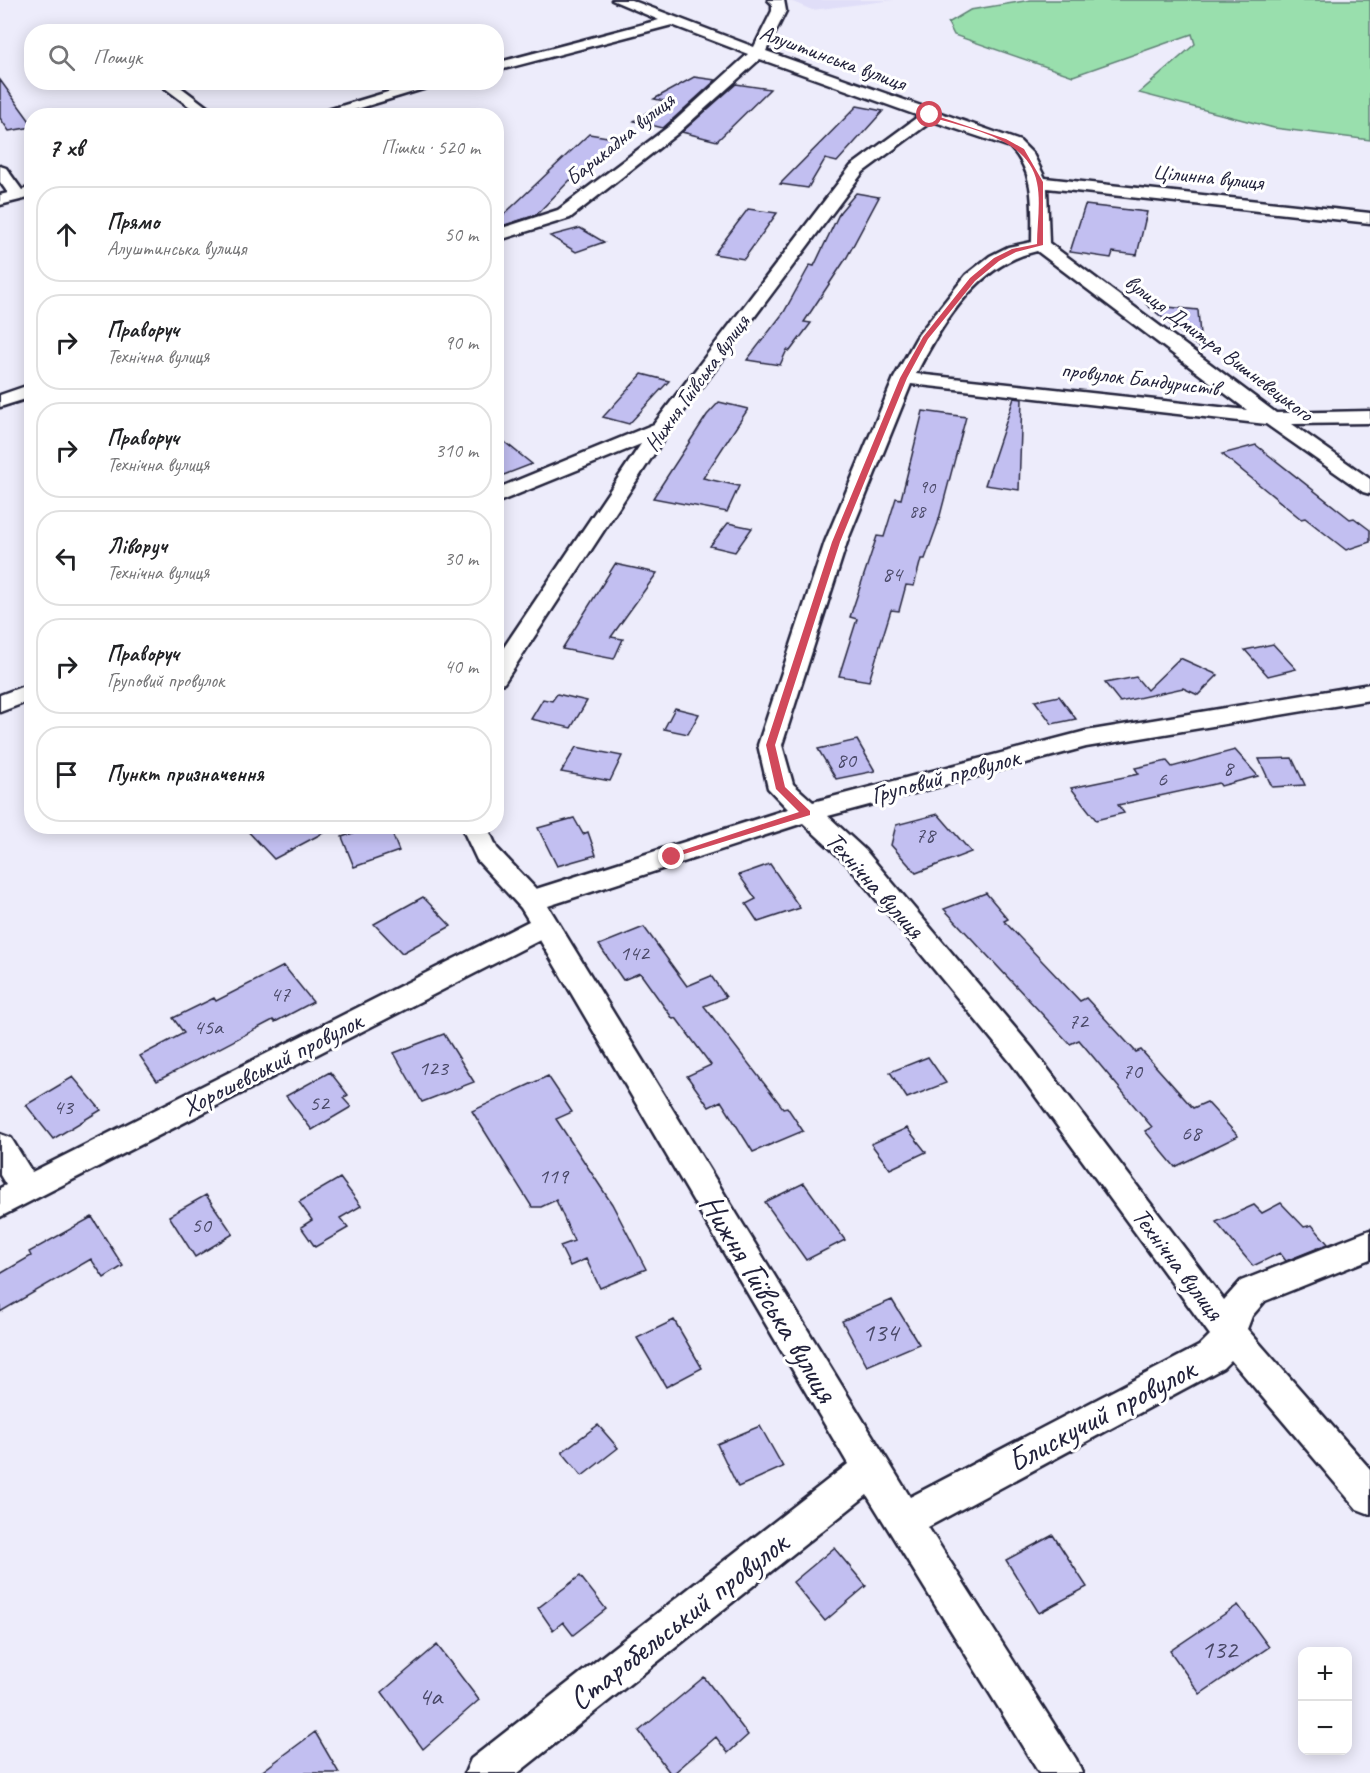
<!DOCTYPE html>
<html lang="uk">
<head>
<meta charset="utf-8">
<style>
	:root { --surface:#fff; --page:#f6f6f6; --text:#202124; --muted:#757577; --line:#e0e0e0 }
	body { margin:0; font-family:Caveat,sans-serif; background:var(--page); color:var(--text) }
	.controls { position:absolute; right:18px; bottom:18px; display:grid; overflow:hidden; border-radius:12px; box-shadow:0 3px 15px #0003 }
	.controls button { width:54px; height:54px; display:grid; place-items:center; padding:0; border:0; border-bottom:2px solid var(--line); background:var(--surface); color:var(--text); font:30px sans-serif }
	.stop { position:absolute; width:18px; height:18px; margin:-14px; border:4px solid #d1495b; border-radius:50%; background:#fff }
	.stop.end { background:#d1495b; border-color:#fff; box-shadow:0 2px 6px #0008 }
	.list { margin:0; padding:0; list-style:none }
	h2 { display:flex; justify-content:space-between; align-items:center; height:78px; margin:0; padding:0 24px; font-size:26px }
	h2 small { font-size:20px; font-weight:400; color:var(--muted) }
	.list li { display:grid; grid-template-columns:39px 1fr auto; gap:18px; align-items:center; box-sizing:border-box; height:96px; margin:0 12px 12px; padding:0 12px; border:2px solid var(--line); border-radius:24px }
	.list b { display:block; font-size:22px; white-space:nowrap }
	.list p { margin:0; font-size:20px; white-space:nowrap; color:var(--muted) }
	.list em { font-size:20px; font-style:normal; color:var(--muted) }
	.icon { flex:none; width:33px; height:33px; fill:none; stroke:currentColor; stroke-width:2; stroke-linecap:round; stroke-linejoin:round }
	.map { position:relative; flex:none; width:1370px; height:1773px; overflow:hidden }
	.search { position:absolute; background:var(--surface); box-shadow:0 3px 15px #0003; left:24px; top:24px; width:480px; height:66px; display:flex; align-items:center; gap:15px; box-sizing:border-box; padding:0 21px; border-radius:24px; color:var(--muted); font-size:22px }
	.panel { position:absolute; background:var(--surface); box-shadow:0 3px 15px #0003; left:24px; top:108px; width:480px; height:726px; border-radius:24px }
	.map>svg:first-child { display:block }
	.built { fill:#e0def8 }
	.green { fill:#99dfad; stroke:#5e8074; stroke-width:1.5 }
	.building { fill:#c2bff1; stroke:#22223b; stroke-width:1.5 }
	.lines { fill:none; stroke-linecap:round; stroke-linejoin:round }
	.minor-casing { stroke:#22223b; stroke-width:5 }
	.minor { fill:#fff; fill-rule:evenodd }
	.route { fill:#d1495b }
	.labels { text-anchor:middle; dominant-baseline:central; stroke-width:6; stroke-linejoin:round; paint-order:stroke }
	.far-number-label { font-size:18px; fill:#4a4968 }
	.far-street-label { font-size:22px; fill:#22223b; stroke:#fff }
	.number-label { font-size:22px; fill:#4a4968 }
	.street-label { font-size:26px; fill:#22223b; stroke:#fff }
	.near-number-label { font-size:27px; fill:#4a4968 }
	.near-street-label { font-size:32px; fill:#22223b; stroke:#fff }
</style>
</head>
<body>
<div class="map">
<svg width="1370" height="1773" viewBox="0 0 1370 1773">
	<rect width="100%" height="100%" fill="#edecfb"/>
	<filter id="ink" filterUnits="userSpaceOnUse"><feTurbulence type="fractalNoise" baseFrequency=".0167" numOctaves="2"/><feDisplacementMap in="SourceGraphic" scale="12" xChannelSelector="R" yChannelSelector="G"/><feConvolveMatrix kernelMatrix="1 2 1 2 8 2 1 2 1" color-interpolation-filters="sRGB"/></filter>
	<g filter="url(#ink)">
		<!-- built -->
		<path class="built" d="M788 0H894L812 10Z"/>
		<!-- green -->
		<path class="green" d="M1031 0H1370V140L1274 128 1139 93 1195 44 1192 34 1073 76 954 35 948 23 970 10Z"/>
		<!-- building -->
		<path class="building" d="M694 77 716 80 663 128 634 121 664 101 654 99Z
			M0 80 32 124V127L9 131 0 118Z
			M736 84 770 89 717 141 682 132Z
			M857 106 883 111 837 162 825 159 808 188 780 184Z
			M589 134 620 139 576 181 570 180 536 215 505 225 498 220Z
			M856 193 879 197 847 257 804 322 811 323 790 351 787 350 780 365 747 360 784 312 810 265 814 266 840 212Z
			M1085 205 1147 212 1137 255 1113 252 1111 258 1070 252Z
			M748 209 777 213 744 259 714 254Z
			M580 228 604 242 576 252 550 236Z
			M1147 305 1198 310 1201 349Z
			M642 374 669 381 629 424 603 417Z
			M1014 398 1022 399 1019 490 985 485Z
			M719 402 748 409 703 478 739 486 727 512 653 498 707 415Z
			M923 411 966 417 938 523 925 559H921L914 586 906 585 899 611 891 610 869 681 839 676 857 619 850 617 877 536 884 537 896 498 901 499Z
			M496 435 532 464 496 478Z
			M1256 445 1350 519 1354 518 1370 530V542L1346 550 1305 518 1301 519 1222 454Z
			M728 523 752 528 735 552 710 546Z
			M615 564 657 573 611 637 623 639 614 659 562 649Z
			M1273 644 1296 669 1268 676 1245 650Z
			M1180 658 1218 675 1198 695 1183 688 1120 702 1105 683 1136 677 1147 690Z
			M557 694 587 701 571 728 531 719 543 699 552 701Z
			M1059 696 1076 719 1052 724 1035 701Z
			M675 708 699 714 688 734 664 729Z
			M857 740 875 771 836 779 818 749Z
			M576 747 622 756 610 781 561 772Z
			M1235 750 1258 776 1221 786 1219 783 1118 805 1124 813 1096 820 1071 788 1139 774 1135 768 1167 761 1172 767Z
			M1292 758 1305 785 1272 787 1259 759Z
			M938 814 971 852 916 873 891 845 896 825Z
			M574 818 583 834 588 832 596 855 557 866 538 828Z
			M243 826H336L274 859Z
			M372 826H389L399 851 354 867 342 837Z
			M770 864 800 908 758 922 746 904 756 899 739 875Z
			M986 893 1008 919 1004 921 1080 1001 1086 998 1136 1052 1141 1050 1193 1108 1207 1102 1238 1136 1175 1167 1145 1131 1152 1127 1079 1040 1070 1044 944 909Z
			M423 897 451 926 402 953 374 924Z
			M644 927 687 986 711 976 726 997 704 1006 783 1108 787 1107 803 1131 753 1152 721 1101 709 1107 687 1076 711 1065 676 1018 673 1019 640 973 623 980 599 945Z
			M284 966 313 1002 275 1022 273 1020 157 1081 140 1056 184 1033 173 1018 214 998 216 1001Z
			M444 1034 474 1082 422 1102 394 1053Z
			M928 1057 946 1083 907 1098 890 1072Z
			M330 1072 348 1095 343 1098 351 1107 312 1130 286 1096Z
			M548 1076 572 1112 556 1119 612 1204 646 1269 600 1288 586 1259 570 1266 560 1246 574 1241 556 1200 541 1207H532L472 1111Z
			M73 1077 101 1110 53 1139 26 1105Z
			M907 1128 926 1152 890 1169 871 1144Z
			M340 1178 361 1206 340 1218 348 1228 315 1247 301 1227 312 1220 299 1202Z
			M804 1183 845 1240 806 1260 765 1202Z
			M206 1195 233 1234 195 1257 169 1216Z
			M1281 1203 1304 1227 1312 1225 1328 1244 1286 1261 1280 1253 1253 1266 1216 1222 1254 1205 1262 1213Z
			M92 1217 123 1266 104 1278 91 1259 0 1312V1274L31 1256 29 1252Z
			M892 1300 919 1344 867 1366 842 1321Z
			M674 1320 702 1368 666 1387 637 1338Z
			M598 1425 618 1448 582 1476 562 1452Z
			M760 1426 783 1467 738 1487 717 1444Z
			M1053 1535 1087 1587 1039 1613 1006 1560Z
			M834 1548 866 1586 825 1621 793 1582Z
			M580 1576 606 1609 573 1635 563 1622 553 1630 538 1608Z
			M1238 1605 1269 1647 1200 1694 1170 1651Z
			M437 1645 479 1700 423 1749 382 1692Z
			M704 1677 748 1735 728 1753 716 1737 674 1773H670L639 1731Z
			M315 1732 339 1773H260Z"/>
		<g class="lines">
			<!-- minor casing -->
			<g class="minor-casing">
				<path id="minor" d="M612 0H631L754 47 772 11V4L768 0H784L786 11 766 51 1020 141 1033 154 1045 178 1370 213V223L1047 188 1049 243 1276 413 1370 411V423L1292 424 1370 479V494L1363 492 1266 424 911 384 847 542 782 745 793 784 813 802 1086 731 1370 684V700L1086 747 828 816 865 850 1032 1048 1224 1300 1241 1281 1370 1230V1259L1265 1301 1252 1316 1247 1329 1370 1469V1514L1357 1509 1231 1360 1223 1368 928 1527 1076 1759 1082 1773H1039L867 1495 518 1773H465L471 1759 848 1464 540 940 0 1217V1188L6 1185 0 1175V1134L11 1138 32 1172 529 921 521 908 477 860 461 826H487L497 848 536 889 788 809 768 788 758 745 825 542 894 378 918 335 966 275 990 256 1008 247 1032 242C1032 207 1036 173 1010 147L932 121 863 172 669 431 504 683 496 685V659L641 444 496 503V489L654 424 851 166 919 116 760 59 678 133 570 218 496 241V230L558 210 668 127 748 54 672 25 496 71V63L659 20ZM1037 251 1247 410 916 374C942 323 978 264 1037 251ZM803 823 847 864 1012 1064 1210 1335 1199 1346 910 1497 548 906Z
					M157 82H174L219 116H202Z
					M421 82H446L334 116H308Z
					M0 166 6 168 22 190 32 187V197L0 205V195L8 193 0 182Z
					M32 384V397L0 407V395Z
					M32 683V700L0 712V695Z"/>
			</g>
			<!-- minor -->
			<use href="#minor" class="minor"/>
		</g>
	</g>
	<!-- route -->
	<path class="route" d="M928 113 1006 139 1024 149 1043 182V245L1016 252 999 261 975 281 928 339 907 378 840 542 775 745 785 787 810 811V815L668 859V855L799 812 776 789 766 745 832 542 900 378 923 337 970 278 994 258 1012 249 1037 244C1037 225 1041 202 1037 183 1029 137 965 128 928 116Z"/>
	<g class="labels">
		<!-- far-number labels -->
		<g class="far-number-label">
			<text x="927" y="487">90</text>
			<text x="917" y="511">88</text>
		</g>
		<!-- far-street labels -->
		<g class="far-street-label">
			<text transform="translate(833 58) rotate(20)">Алуштинська вулиця</text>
			<text transform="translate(620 139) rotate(-39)">Барикадна вулиця</text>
			<text transform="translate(1208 177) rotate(6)">Цілинна вулиця</text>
			<text transform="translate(1219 348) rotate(37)">вулиця Дмитра Вишневецького</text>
			<text transform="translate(1140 379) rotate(7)">провулок Бандуристів</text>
			<text transform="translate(697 383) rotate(-54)">Нижня Гиївська вулиця</text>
		</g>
		<!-- number labels -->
		<g class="number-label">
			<text x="892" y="574">84</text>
			<text x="846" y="760">80</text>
			<text x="1228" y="768">8</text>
			<text x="1162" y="779">6</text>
			<text x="925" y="835">78</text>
			<text x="634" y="953">142</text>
			<text x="280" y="994">47</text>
			<text x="1078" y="1021">72</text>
			<text x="208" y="1027">45а</text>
			<text x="433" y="1068">123</text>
			<text x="1132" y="1071">70</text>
			<text x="319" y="1103">52</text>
			<text x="63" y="1107">43</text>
			<text x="1191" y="1133">68</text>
			<text x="553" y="1176">119</text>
			<text x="201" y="1225">50</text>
		</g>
		<!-- street labels -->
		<g class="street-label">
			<text transform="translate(945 776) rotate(-15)">Груповий провулок</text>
			<text transform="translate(875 885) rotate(48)">Технічна вулиця</text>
			<text transform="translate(272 1064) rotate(-27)">Хорошевський провулок</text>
			<text transform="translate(1178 1264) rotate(53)">Технічна вулиця</text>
		</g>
		<!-- near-number labels -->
		<g class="near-number-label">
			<text x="880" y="1332">134</text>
			<text x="1219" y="1649">132</text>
			<text x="430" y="1696">4а</text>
		</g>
		<!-- near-street labels -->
		<g class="near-street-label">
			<text transform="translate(769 1298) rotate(59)">Нижня Гиївська вулиця</text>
			<text transform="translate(1101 1415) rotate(-28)">Блискучий провулок</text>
			<text transform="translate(678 1621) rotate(-38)">Старобельський провулок</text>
		</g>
	</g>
</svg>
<div class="controls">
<button>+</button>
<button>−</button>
</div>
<div class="stop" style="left:930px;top:115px"></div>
<div class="stop end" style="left:672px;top:857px"></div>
<div class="search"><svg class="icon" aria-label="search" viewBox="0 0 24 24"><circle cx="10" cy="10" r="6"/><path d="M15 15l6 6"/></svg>Пошук</div>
<section class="panel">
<h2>7 хв<small>Пішки · 520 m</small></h2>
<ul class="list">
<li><svg class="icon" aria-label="ahead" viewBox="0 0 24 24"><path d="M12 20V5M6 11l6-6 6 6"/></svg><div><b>Прямо</b><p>Алуштинська вулиця</p></div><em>50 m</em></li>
<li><svg class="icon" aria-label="right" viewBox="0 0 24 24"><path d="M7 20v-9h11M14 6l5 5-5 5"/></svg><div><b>Праворуч</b><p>Технічна вулиця</p></div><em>90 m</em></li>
<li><svg class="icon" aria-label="right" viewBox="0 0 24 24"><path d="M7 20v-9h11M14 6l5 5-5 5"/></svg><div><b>Праворуч</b><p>Технічна вулиця</p></div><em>310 m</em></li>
<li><svg class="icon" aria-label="left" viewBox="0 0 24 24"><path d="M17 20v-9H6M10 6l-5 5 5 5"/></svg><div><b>Ліворуч</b><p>Технічна вулиця</p></div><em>30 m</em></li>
<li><svg class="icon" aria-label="right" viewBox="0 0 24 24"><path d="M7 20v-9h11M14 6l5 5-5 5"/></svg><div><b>Праворуч</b><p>Груповий провулок</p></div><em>40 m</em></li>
<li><svg class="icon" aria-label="arrive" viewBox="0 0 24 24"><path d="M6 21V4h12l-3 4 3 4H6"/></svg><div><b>Пункт призначення</b></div></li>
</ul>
</section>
</div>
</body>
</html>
